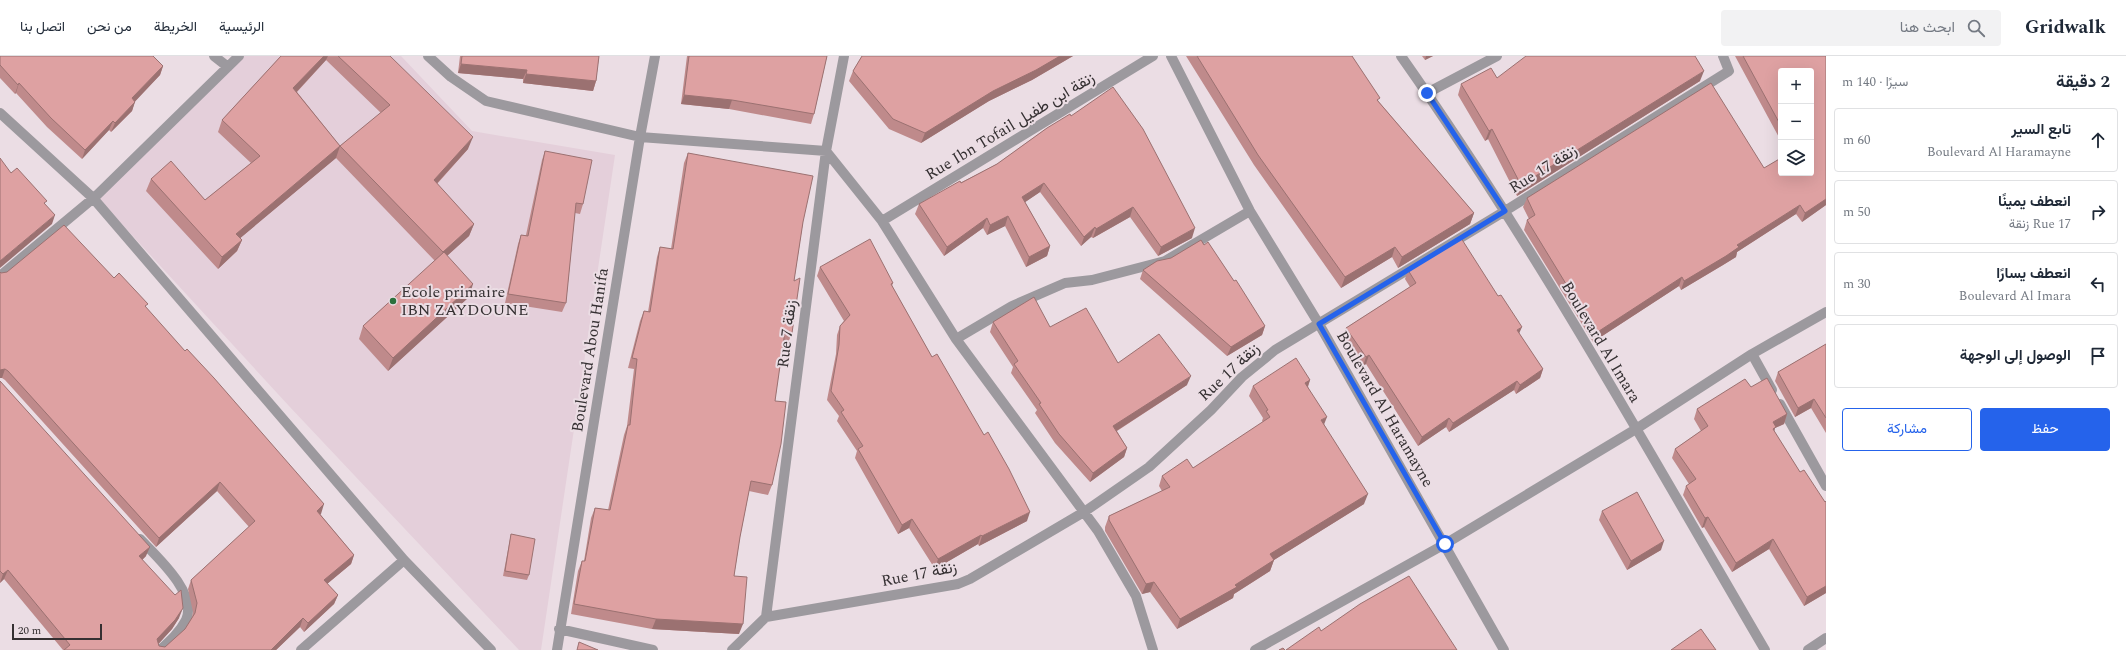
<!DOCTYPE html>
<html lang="ar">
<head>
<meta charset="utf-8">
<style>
	:root { --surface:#fff; --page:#f2f2f3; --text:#1f2937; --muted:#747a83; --line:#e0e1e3; --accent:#2563eb }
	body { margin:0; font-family:Spectral,Vazirmatn,serif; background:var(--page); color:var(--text); direction:rtl }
	.controls { position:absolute; right:12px; top:12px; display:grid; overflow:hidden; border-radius:4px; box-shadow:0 4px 16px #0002 }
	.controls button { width:36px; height:36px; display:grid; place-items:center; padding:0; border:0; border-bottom:1px solid var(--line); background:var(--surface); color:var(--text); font:20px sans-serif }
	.scale { position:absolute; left:12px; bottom:10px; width:90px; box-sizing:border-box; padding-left:4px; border:2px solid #353032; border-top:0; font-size:11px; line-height:14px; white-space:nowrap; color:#353032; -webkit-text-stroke:3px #ebdde4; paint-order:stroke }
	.stop { position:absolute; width:12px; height:12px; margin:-9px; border:3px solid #2563eb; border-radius:50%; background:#fff }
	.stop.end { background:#2563eb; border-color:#fff; box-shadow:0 1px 4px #0008 }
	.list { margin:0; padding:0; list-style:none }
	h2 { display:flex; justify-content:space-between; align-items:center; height:52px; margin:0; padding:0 16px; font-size:17px }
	h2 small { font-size:13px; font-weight:400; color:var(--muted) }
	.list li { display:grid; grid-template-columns:26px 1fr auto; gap:12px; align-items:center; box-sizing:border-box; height:64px; margin:0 8px 8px; padding:0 8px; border:1px solid var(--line); border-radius:4px }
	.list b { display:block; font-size:15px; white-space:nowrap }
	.list p { margin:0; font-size:13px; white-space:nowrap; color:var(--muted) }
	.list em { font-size:13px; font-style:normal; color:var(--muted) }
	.actions { display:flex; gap:8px; padding:12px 16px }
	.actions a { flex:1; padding:9px 0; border:1px solid var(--accent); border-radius:4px; text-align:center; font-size:14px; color:var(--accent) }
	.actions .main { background:var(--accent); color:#fff }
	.icon { flex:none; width:22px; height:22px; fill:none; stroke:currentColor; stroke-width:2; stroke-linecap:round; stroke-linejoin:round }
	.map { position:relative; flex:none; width:1826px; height:594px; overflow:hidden; direction:ltr }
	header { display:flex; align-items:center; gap:24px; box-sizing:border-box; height:56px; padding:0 20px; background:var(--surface); border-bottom:1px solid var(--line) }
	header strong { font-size:19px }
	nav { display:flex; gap:22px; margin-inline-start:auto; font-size:14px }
	.search { width:280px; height:36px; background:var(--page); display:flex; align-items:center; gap:10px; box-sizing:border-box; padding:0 14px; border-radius:4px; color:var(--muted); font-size:15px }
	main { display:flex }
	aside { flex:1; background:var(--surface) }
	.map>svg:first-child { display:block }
	.built { fill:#e4cfda }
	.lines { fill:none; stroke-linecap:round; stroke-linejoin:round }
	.street { stroke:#9c999e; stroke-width:10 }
	.wall { fill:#bf8a8b; fill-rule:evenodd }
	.shaded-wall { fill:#9b7171 }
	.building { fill:#dea1a2; stroke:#9b7171 }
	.route { stroke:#2563eb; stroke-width:5 }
	.poi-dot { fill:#2c713d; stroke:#ebdde4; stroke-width:1.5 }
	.labels { text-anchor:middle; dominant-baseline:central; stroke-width:4; stroke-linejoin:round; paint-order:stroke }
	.street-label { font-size:16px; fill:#353032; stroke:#ebdde4 }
	.poi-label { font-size:16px; fill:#353032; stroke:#ebdde4; text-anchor:start }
</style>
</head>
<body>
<header>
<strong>Gridwalk</strong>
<div class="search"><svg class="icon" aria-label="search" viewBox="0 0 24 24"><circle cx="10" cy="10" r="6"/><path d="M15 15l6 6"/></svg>ابحث هنا</div>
<nav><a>الرئيسية</a><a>الخريطة</a><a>من نحن</a><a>اتصل بنا</a></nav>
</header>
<main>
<aside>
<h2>2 دقيقة<small>سيرًا · 140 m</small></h2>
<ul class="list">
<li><svg class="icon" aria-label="ahead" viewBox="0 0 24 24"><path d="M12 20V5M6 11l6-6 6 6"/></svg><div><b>تابع السير</b><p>Boulevard Al Haramayne</p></div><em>60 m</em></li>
<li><svg class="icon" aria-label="right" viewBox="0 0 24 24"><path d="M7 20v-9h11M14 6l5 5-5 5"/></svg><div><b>انعطف يمينًا</b><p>Rue 17 زنقة</p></div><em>50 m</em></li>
<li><svg class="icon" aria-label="left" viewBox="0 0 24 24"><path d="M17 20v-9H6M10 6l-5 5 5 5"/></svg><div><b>انعطف يسارًا</b><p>Boulevard Al Imara</p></div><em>30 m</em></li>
<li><svg class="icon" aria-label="arrive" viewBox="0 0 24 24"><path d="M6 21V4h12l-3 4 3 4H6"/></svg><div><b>الوصول إلى الوجهة</b></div></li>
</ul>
<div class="actions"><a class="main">حفظ</a><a>مشاركة</a></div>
</aside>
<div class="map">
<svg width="1826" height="594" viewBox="0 0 1826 594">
	<rect width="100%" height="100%" fill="#ebdde4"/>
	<!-- built -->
	<path class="built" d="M239 0H401L472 75 615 99 541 594H519L289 350 96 140Z"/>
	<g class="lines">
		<!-- street -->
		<path class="street" d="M214 0 228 11
			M428 0 451 21 486 45 640 81 826 95 882 165 956 283 1098 475 1136 540 1153 594
			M1171 0 1250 155 1319 268 1504 594
			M1401 0C1535 190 1648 394 1765 594
			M1427 37 1497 0
			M0 57 93 142 404 504 491 594
			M882 165 1153 0
			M0 220 96 140 239 0
			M956 283 1012 250 1065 227 1092 224 1165 205 1250 155
			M1752 298 1772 334
			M1780 348 1826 430
			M140 483C156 500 198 537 186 564 180 576 170 585 160 594
			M766 561 826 95 844 0
			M559 573 653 594
			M301 594 404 504
			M557 594 640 81 655 0
			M732 594 766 561 958 528 970 523 1084 456 1149 411 1211 354 1242 321 1275 294 1505 155 1729 15 1723 0
			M1255 594 1445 488 1636 373 1752 298 1826 256
			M1808 594 1826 582"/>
	</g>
	<!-- wall -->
	<path class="wall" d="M0 0 163 10 160 19 135 45 132 55 111 76 109 74 82 103 47 71 16 37 15 38 0 22Z
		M281 0H390L468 93 437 128 474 168 469 180 447 200 469 241 388 315 359 283 363 270 435 205 336 102 240 182 242 184 237 195 218 213 146 135 151 123 205 144 251 107 218 76 222 64ZM326 4 381 57 340 90 297 36Z
		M460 0H599L596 25 593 35 523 27V23L458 17Z
		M687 0H827L814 58 811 68 729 53 681 48Z
		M862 0H1073L1032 24 989 45 921 87 889 73 849 25 853 15Z
		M1186 0H1352L1379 46 1474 157 1470 168 1398 212 1392 201 1341 232 1254 109Z
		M1422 0H1433L1425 4Z
		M1735 0H1826V149L1802 166 1796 158 1737 196 1736 201 1723 209 1681 234 1679 230 1593 286 1524 174 1527 164 1529 163 1523 151 1527 142 1764 112 1811 117 1781 15V85Z
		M1497 22 1700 25 1517 140 1488 83 1485 85 1458 39 1461 28Z
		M1047 72 1192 182 1158 200 1130 161 1093 182 1091 181 1081 190 1040 136 1025 146 1050 190 1047 200 1026 211 1005 170 987 179 983 172 944 200 915 158 919 148 997 108Z
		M545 95 583 148 580 158 575 157 566 247 562 256 505 247 518 188 521 179H526L542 104Z
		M688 97 803 166 794 225 792 277 788 287 783 286 775 345 772 429 768 439 749 435 740 481 734 520 739 578 652 573 571 558 578 515 582 505H584L591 462 595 452 608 454 624 379 627 370 634 313 628 312 640 265 644 255 648 256 657 201 660 191 671 193 684 107Z
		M1204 189 1234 225 1265 270 1262 279 1227 300 1140 223 1143 214 1171 202Z
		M820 211 893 227 892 230 932 301 1027 465 979 490 978 488 935 513 909 472 898 478 855 402 857 395 837 365 839 360 827 344 836 298 837 279 840 270 844 265 817 220Z
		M1408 214 1519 278 1543 313 1540 322 1516 338 1514 334 1449 376 1446 371 1418 390 1366 308 1363 310 1343 281 1346 272 1410 231 1405 223Z
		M0 216 1 217 114 222 146 252 321 458H320L354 499 351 508 327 528 338 539 334 548 304 576 300 571 276 594H63L4 523 0 527V325L146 500 142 504 179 562 172 573 158 588 159 590 165 591 185 573 192 561 193 556 188 533 191 524 249 471 217 435 156 491 5 324 2 322H0Z
		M993 266 1050 271 1118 307 1187 329 1117 375 1127 392 1124 401 1090 426 1055 387 1035 357 1037 354 1011 317 1013 311 990 276Z
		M1826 288V377L1811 352 1795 361 1775 325 1778 316Z
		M1310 324 1308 331 1324 368 1364 448 1274 504 1270 515 1234 538 1233 542 1177 573 1150 536 1142 538 1105 475V471L1109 460 1162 435 1159 430 1162 420 1193 412 1263 366 1262 365 1263 362 1249 340 1253 330Z
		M1751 331 1787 358 1784 368 1775 372 1774 375 1800 416 1825 446 1826 537 1804 550 1769 493 1732 516 1704 471 1702 472 1683 439 1686 430 1689 428 1672 402 1675 393 1701 375 1694 363 1697 353Z
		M1602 455 1661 494 1627 514 1599 464Z
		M511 478 529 519 527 524 503 520 510 483Z"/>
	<!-- shaded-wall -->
	<path class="shaded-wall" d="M324 0H328L326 4 289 44 293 32Z
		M1060 0H1073L1032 24 989 45 921 87 925 77 993 35Z
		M1426 0H1433L1425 4Z
		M461 8 527 14 523 23 458 17Z
		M163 10 160 19 129 52 132 42Z
		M1704 15 1700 25 1517 140 1521 129Z
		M526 18 596 25 593 35 523 27Z
		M19 27 16 37 15 38 18 29Z
		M684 39 732 44 729 53 681 48Z
		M135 46 132 55 111 76 115 67Z
		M113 65 109 74 82 103 85 94Z
		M1492 73 1488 83 1485 85 1489 75Z
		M473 81 468 93 429 136 434 124Z
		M340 90 336 102 232 189 236 178Z
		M1044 127 1040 136 1018 151 1022 141Z
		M1826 143V149L1802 166 1805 157Z
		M1800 149 1796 158 1737 196 1736 201 1723 209 1681 234 1684 225 1737 189Z
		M1133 151 1130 161 1093 182 1096 173Z
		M1474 157 1470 168 1398 212 1402 201Z
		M55 159 52 168 0 212V205Z
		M1008 160 1005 170 987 179 990 169Z
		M987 162 983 172 944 200 947 191Z
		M474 168 469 180 438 208 443 196Z
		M1095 171 1091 181 1081 190 1084 181Z
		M1195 172 1192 182 1158 200 1161 191Z
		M242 184 237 195 218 213 222 201Z
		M1050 190 1047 200 1026 211 1029 201Z
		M1395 191 1392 201 1341 232 1345 221Z
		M1682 221 1679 230 1593 286 1596 277Z
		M473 228 469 241 388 315 393 302Z
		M1265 270 1262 279 1227 300 1231 291Z
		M1522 271 1518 280 1517 274Z
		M1369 299 1366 308 1363 310 1366 301Z
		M5 313 2 322H0V314Z
		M1543 313 1540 322 1516 338 1520 329Z
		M1191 320 1187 329 1110 379 1113 370Z
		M1310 324 1306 335 1305 327Z
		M1517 325 1514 334 1449 376 1453 367Z
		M1814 343 1811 352 1795 361 1798 352Z
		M1787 358 1784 368 1775 372 1773 380V366Z
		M1327 361 1323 371 1321 364Z
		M1449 362 1446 371 1418 390 1422 381Z
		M1127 392 1124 401 1090 426 1093 417Z
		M220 426 217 435 156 491 159 482Z
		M1368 438 1364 448 1266 509 1270 498Z
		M324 448 321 458 313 464 317 455Z
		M1030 456 1027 465 979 490 982 480Z
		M1708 461 1704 471 1702 472 1705 462Z
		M912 463 909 472 898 478 902 469Z
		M981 479 978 488 935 513 938 503Z
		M1773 483 1769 493 1732 516 1736 507Z
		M1664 485 1661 494 1627 514 1631 505Z
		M150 491 146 500 136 510 139 500Z
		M354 499 351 508 321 533 324 524Z
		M1274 504 1270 515 1234 538 1233 542 1177 573 1180 563Z
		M8 514 4 523 0 527 3 518Z
		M1154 526 1150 536 1142 538 1146 528Z
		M1826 530V537L1804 550 1807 541Z
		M338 539 334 548 304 576 308 567Z
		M183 552 179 562 172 573 154 593 157 583Z
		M303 562 300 571 276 594H271Z
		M656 563 743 568 739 578 652 573Z"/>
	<!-- building -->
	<path class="building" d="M0 0H153L163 10 132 42 135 46 115 67 113 65 85 94 51 62 19 27 18 29 0 9Z
		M281 0H324L293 32 340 90 236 178 242 184 222 201 151 123 171 105 205 144 260 100 222 64Z
		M338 0H390L473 81 434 124 474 168 443 196 340 90 390 49Z
		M462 0H599L596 25 526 18 527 14 461 8Z
		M689 0H827L814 58 732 44 684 39Z
		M862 0H1060L1036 14 993 35 925 77 893 63 853 15Z
		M1197 0H1352L1380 42 1377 44 1474 157 1402 201 1395 191 1345 221 1258 99Z
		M1526 0H1695L1704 15 1521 129 1492 73 1489 75 1461 28 1491 12 1497 22Z
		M1743 0H1826V143L1805 157 1800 149 1737 189 1739 191 1726 200 1684 225 1682 221 1596 277 1527 164 1535 159 1527 142 1711 27 1764 112 1781 102V117H1811V15H1781V70Z
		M1113 31 1143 73 1195 172 1161 191 1133 151 1096 173 1095 171 1084 181 1044 127 1022 141 1050 190 1029 201 1008 160 990 169 987 162 947 191 919 148 960 125 961 127 997 108 1047 72 1070 58 1071 60Z
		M545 95 592 104 583 148 576 147 566 247 508 238 521 179 528 180Z
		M688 97 813 120 803 166 794 225 800 222 792 277 785 275 775 345 786 346 781 388 772 429 751 425 740 481 734 520 747 521 743 568 656 563 574 548 582 505H585L595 452 610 454 628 369H630L637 303 632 302 644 255 650 256 660 191 673 193Z
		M0 102 11 117 17 112 47 145 44 147 55 159 0 205Z
		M64 169 114 222 119 217 148 248 145 250 185 295 187 293 214 322 324 448 317 455 354 499 324 524 338 539 308 567 303 562 271 594H64L70 589 8 514 3 518 0 515V325L150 491 139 500 175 539 181 534 183 552 175 564 157 583 159 590 165 591 185 573 195 557 197 547 191 524 255 465 220 426 159 482 8 315 5 313 0 314V216L1 217 7 216Z
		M1461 182 1498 240 1501 239 1522 271 1517 274 1543 313 1520 329 1517 325 1453 367 1449 362 1422 381 1369 299 1366 301 1346 272 1416 227 1408 214Z
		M870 183 893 227 891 228 932 301 937 298 984 379 988 376 1009 413 1030 456 982 480 981 479 938 503 912 463 902 469 858 393 863 390 841 356 844 354 831 335 839 289 840 270 850 259 820 211Z
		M1201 184 1204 189 1208 186 1234 225 1236 224 1265 270 1231 291 1143 214 1157 205 1171 202Z
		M444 196 473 228 393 302 363 270Z
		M1034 241 1050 271 1086 252 1118 307 1159 278 1191 320 1113 370 1127 392 1093 417 1059 378 1039 348 1041 347 1014 308 1018 305 993 266Z
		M1826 288V362L1814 343 1798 352 1778 316Z
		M1296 302 1310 324 1305 327 1327 361 1321 364 1368 438 1270 498 1274 504 1235 529 1237 531 1180 563 1154 526 1146 528 1109 464V460L1170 431 1162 420 1187 403 1193 412 1270 361 1266 355 1268 354 1253 330Z
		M1767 322 1787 358 1773 366 1776 371 1773 373 1800 416 1804 414 1825 446 1826 445V530L1807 541 1773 483 1736 507 1708 461 1705 462 1686 430 1696 423 1675 393 1708 370 1697 353 1745 323 1751 331Z
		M1637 436 1664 485 1631 505 1602 455Z
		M511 478 535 483 529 519 505 515Z
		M1409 520 1457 594H1286L1319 571 1321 575 1360 548Z
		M1701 573 1716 594H1671Z
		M579 586 598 594H577Z
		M1283 592 1285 594H1279Z"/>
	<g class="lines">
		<!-- route -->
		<path class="route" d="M1427 37 1505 155 1319 268 1445 488"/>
	</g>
	<!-- markers -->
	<circle class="poi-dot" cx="393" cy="245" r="4"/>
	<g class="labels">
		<!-- street labels -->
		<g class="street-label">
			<text transform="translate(1010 70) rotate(-31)">Rue Ibn Tofail زنقة ابن طفيل</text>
			<text transform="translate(1543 113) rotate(-32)">Rue 17 زنقة</text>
			<text transform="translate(787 278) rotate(-83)">Rue 7 زنقة</text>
			<text transform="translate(1601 286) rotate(59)">Boulevard Al Imara</text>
			<text transform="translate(590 294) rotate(-81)">Boulevard Abou Hanifa</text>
			<text transform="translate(1229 316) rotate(-43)">Rue 17 زنقة</text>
			<text transform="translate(1385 353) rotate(60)">Boulevard Al Haramayne</text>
			<text transform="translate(919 518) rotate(-11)">Rue 17 زنقة</text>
		</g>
		<!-- poi labels -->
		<g class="poi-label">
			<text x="401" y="236">Ecole primaire<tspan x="401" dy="18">IBN ZAYDOUNE</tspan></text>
		</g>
	</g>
</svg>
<div class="controls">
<button>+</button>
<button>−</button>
<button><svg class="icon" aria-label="layers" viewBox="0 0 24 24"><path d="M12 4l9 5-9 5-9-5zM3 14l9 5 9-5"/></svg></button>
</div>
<div class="scale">20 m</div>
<div class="stop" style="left:1445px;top:488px"></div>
<div class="stop end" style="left:1427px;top:37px"></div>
</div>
</main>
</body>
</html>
